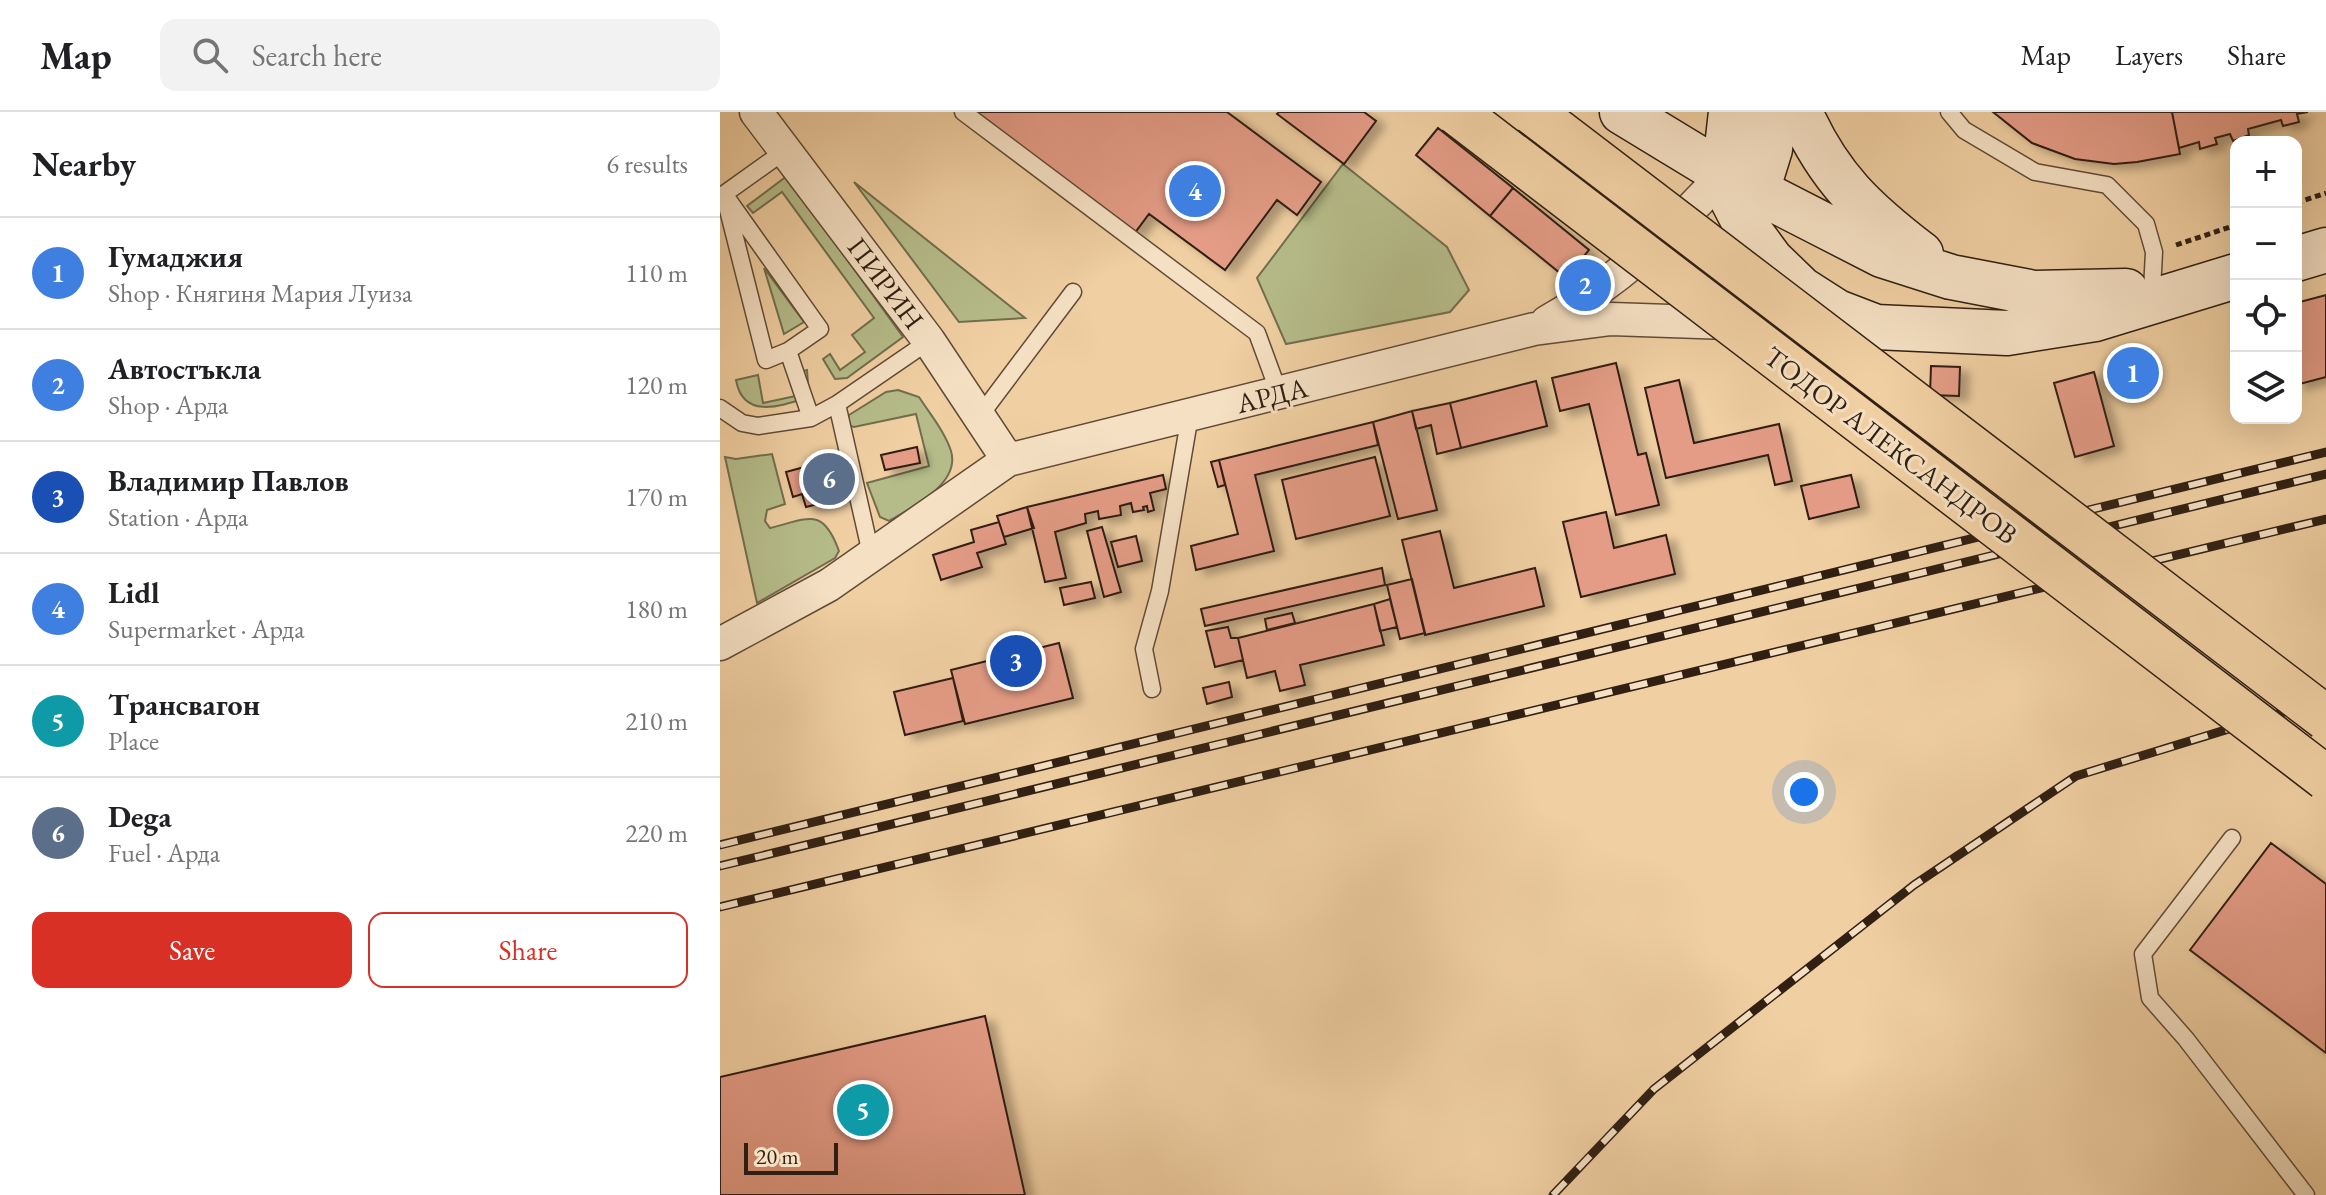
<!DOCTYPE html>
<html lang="en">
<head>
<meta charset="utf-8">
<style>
	:root { --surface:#fff; --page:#f2f2f2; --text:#202124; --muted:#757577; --line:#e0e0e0; --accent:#d93025 }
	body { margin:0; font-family:"EB Garamond",serif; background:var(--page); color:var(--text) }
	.controls { position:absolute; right:24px; top:24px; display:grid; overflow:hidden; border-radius:16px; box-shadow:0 8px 32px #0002 }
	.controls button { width:72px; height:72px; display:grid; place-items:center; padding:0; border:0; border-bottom:2px solid var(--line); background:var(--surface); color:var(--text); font:40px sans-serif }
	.scale { position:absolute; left:24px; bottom:20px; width:94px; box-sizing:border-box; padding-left:8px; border:4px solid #301f12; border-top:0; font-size:22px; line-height:28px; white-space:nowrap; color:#301f12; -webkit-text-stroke:6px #f5e0c3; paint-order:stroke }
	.you { position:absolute; left:1084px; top:680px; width:28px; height:28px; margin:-20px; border:6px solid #fff; border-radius:50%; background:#1a73e8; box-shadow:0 0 0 12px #1a73e833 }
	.badge { display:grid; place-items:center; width:52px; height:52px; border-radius:50%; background:var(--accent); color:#fff; font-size:26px; font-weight:700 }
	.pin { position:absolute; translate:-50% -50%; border:4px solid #fff; box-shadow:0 2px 8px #0006 }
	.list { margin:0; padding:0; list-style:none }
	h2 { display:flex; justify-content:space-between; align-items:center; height:104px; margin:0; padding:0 32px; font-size:34px }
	h2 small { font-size:26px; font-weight:400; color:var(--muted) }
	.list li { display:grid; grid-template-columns:52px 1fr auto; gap:24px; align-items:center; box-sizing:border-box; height:112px; padding:0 32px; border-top:2px solid var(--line) }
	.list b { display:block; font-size:30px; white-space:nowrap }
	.list p { margin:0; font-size:26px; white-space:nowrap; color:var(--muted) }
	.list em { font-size:26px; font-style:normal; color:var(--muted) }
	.actions { display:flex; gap:16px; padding:24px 32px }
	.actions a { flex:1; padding:18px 0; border:2px solid var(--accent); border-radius:16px; text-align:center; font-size:28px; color:var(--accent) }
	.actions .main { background:var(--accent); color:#fff }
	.icon { flex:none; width:44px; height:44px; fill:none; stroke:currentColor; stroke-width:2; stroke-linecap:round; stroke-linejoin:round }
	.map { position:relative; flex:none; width:1606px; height:1083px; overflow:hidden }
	header { display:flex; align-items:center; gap:48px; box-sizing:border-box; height:112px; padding:0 40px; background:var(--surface); border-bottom:2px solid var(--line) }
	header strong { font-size:38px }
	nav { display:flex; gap:44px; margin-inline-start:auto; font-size:28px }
	.search { width:560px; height:72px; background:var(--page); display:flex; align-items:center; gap:20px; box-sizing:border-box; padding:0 28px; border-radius:16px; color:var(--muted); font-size:30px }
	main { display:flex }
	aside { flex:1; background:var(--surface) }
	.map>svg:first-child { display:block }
	.green { fill:#b5bc89; stroke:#726e4e; stroke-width:2 }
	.building { fill:#e49c86; stroke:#301f12; stroke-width:2; filter:url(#shadow) }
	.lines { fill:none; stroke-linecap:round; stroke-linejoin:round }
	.lane-casing { stroke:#604b36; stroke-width:19 }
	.street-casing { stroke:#604b36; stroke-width:35 }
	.secondary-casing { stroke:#301f12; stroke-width:47 }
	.path { stroke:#301f12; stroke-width:5; stroke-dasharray:6 4; stroke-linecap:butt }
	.lane { stroke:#f5e0c3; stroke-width:16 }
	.street { stroke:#f5e0c3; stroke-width:32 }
	.secondary { stroke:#f5e0c3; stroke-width:44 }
	.rail-casing { stroke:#301f12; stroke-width:9 }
	.rail { stroke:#f5e0c3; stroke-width:6; stroke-dasharray:18; stroke-linecap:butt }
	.primary-bridge-casing { stroke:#301f12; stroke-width:47; stroke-linecap:butt }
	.primary-bridge { stroke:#f0cfa2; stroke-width:44 }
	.labels { text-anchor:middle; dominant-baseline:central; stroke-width:6; stroke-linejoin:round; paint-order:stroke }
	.street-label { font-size:28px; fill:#301f12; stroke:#f5e0c3 }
</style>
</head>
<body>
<header>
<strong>Map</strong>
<div class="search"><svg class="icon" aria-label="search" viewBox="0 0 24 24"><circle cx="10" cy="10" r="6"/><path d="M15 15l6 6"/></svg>Search here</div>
<nav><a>Map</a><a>Layers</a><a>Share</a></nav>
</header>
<main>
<aside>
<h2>Nearby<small>6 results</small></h2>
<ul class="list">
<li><span class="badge" style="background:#3f7fe0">1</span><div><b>Гумаджия</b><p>Shop · Княгиня Мария Луиза</p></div><em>110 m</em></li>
<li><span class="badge" style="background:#3f7fe0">2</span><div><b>Автостъкла</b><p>Shop · Арда</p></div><em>120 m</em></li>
<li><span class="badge" style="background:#1a4fb4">3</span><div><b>Владимир Павлов</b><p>Station · Арда</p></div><em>170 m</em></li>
<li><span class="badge" style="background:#3f7fe0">4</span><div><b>Lidl</b><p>Supermarket · Арда</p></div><em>180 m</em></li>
<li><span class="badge" style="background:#0f9aa8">5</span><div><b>Tрансвагон</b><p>Place</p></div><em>210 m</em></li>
<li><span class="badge" style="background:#5c6f8a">6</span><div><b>Dega</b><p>Fuel · Арда</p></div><em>220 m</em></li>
</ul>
<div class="actions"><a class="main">Save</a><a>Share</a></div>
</aside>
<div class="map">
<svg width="1606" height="1083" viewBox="0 0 1606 1083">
	<defs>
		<filter id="shadow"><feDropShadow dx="9" dy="5" stdDeviation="4" flood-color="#0004"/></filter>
	</defs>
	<rect width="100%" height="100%" fill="#f0cfa2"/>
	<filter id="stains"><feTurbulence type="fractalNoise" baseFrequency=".0025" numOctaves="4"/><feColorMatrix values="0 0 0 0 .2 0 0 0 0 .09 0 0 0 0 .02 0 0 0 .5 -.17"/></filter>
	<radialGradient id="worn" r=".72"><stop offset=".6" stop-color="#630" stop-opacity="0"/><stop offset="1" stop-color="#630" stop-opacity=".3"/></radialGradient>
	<!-- green -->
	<path class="green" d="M623 52 727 135 749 178 730 200 566 232 537 166Z
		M67 64 183 225 127 266 115 267 103 247 110 242 120 258 145 240 132 223 154 206 62 80 33 101 27 94Z
		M134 70 305 206 239 210Z
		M44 156 84 210 64 222Z
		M87 258 89 285C61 294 23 308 16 268L38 263 43 291 85 282 83 259Z
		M178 278 199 285C210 302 225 320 231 339 241 372 191 396 169 409L160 405 147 371 209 354 196 302 134 315 127 313 129 303 166 280Z
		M52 342 65 392 47 398 45 409 50 416C90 406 103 395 119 439L115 446 37 491 5 345 16 347Z"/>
	<!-- building -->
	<path class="building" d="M251 0H507L601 70 577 103 557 88 505 158 429 102 414 122Z
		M559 0H644L656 9 624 52 557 2Z
		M1273 0H1452L1460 42 1417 50 1394 52 1355 47 1312 31Z
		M1452 0H1588L1577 2 1579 10 1563 14 1561 8 1528 17 1529 23 1513 29 1510 22 1495 26 1497 32 1480 37 1479 30 1459 36Z
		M718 16 793 76 770 104 696 43Z
		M793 76 869 138 846 166 770 104Z
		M1606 183V265L1576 273V191Z
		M896 251 918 343 926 341 939 393 896 403 869 292 840 299 832 266Z
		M1211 254 1240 255 1239 284 1210 283Z
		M1374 260 1394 334 1355 345 1334 271Z
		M959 268 974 331 1059 312 1072 369 1055 373 1048 343 946 366 925 276Z
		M816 269 827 314 741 336 730 291Z
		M730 291 741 336 717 342 711 313 696 317 692 299Z
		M692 299 717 398 678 407 653 310Z
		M653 310 658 333 535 363 554 439 476 458 471 434 518 422 499 348Z
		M197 335 200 351 165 358 161 343Z
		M655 345 670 404 576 427 562 368Z
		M114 347 125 385 86 395 82 382 73 385 66 360Z
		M499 348 505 373 498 375 491 350Z
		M443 363 446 377 430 381 434 398 428 400 427 394 423 395 424 398 413 400 411 391 400 394 401 403 379 407 378 399 365 402 366 411 335 420 346 466 325 470 307 395Z
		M1131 363 1139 395 1089 407 1081 374Z
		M307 395 314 416 284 425 277 404Z
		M886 400 894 436 946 423 955 462 861 485 843 410Z
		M279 410 286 432 257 441 262 455 221 468 213 443 254 430 251 418Z
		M382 415 401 480 384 485 367 419Z
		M720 419 734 476 815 456 824 494 705 523 682 428Z
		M416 424 422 449 398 455 391 430Z
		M662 456 665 473 485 514 481 497Z
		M692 467 705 521 680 527 667 473Z
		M371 470 375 486 344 493 340 476Z
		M670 487 677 515 660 519 654 492Z
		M654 492 664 533 580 553 585 573 560 579 555 559 527 566 518 526Z
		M572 501 575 511 547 518 545 507Z
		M508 515 511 526H518L523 548 495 555 486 519Z
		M339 531 353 586 245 612 231 558Z
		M233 566 243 609 185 623 174 580Z
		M509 570 512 585 487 592 483 576Z
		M1551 731 1606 772V941L1470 838Z
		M265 904 305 1083H0V965Z"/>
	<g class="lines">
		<!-- lane casing -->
		<g class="lane-casing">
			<path id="lane" d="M243 0 537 221 559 281
				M1229 0 1244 18 1315 60 1387 73 1426 112 1434 140 1432 178
				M4 82 100 217 68 239 46 248Z
				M0 85 66 38
				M68 239 91 306
				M117 292 151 442
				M0 296 22 311 38 314 91 306 117 292 209 229
				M259 305 353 180
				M432 577 424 537 440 479 470 303
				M1512 726 1423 842 1430 886 1466 927 1586 1083"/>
		</g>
		<!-- street casing -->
		<g class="street-casing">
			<path id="street" d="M36 0 209 229 288 348
				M827 210C895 172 951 120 1004 62
				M0 532 109 473 288 348 814 217 891 207 1098 214"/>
		</g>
		<!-- secondary casing -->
		<g class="secondary-casing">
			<path id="secondary" d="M902 0 1004 62 1162 143 1231 165 1314 181 1406 179
				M1011 0 1004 62 1013 89 1026 114 1051 148 1081 177 1117 200 1156 215 1287 221 1375 207 1516 164
				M1080 0C1109 66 1145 99 1201 142
				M1028 108 1050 37 1053 0
				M1576 147 1606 138"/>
		</g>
		<!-- path -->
		<path class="path" d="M1576 91 1606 81
			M1456 133 1516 113"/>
		<!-- lane -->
		<use href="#lane" class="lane"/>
		<!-- street -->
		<use href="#street" class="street"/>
		<!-- secondary -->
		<use href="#secondary" class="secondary"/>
		<!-- rail casing -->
		<g class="rail-casing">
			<path id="rail" d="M0 733 1606 340
				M0 754 1606 362
				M0 795 1606 407
				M833 1083 934 977 1194 773 1356 664 1606 587"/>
		</g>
		<!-- rail -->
		<use href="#rail" class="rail"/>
		<!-- primary-bridge casing -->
		<g class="primary-bridge-casing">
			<path id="primary-bridge" d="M736 0 1606 666
				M812 0 1606 606"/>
		</g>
		<!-- primary-bridge -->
		<use href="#primary-bridge" class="primary-bridge"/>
	</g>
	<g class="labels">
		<!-- street labels -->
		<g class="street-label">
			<text transform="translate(166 171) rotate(53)">ПИРИН</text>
			<text transform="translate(552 283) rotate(-14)">АРДА</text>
			<text transform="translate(1171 333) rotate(37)">ТОДОР АЛЕКСАНДРОВ</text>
		</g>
	</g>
	<rect width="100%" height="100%" filter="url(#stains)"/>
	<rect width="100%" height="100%" fill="url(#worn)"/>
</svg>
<div class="controls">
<button>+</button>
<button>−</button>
<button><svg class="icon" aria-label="locate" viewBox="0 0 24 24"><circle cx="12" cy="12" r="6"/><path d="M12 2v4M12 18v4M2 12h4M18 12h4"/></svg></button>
<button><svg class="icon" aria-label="layers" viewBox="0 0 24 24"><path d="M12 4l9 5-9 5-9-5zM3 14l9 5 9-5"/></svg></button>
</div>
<div class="scale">20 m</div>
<div class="you"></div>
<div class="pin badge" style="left:1413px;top:261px;background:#3f7fe0">1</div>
<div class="pin badge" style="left:865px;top:173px;background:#3f7fe0">2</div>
<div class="pin badge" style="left:296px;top:549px;background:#1a4fb4">3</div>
<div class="pin badge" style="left:475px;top:79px;background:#3f7fe0">4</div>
<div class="pin badge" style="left:143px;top:998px;background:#0f9aa8">5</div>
<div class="pin badge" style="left:109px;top:367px;background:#5c6f8a">6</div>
</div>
</main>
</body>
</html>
